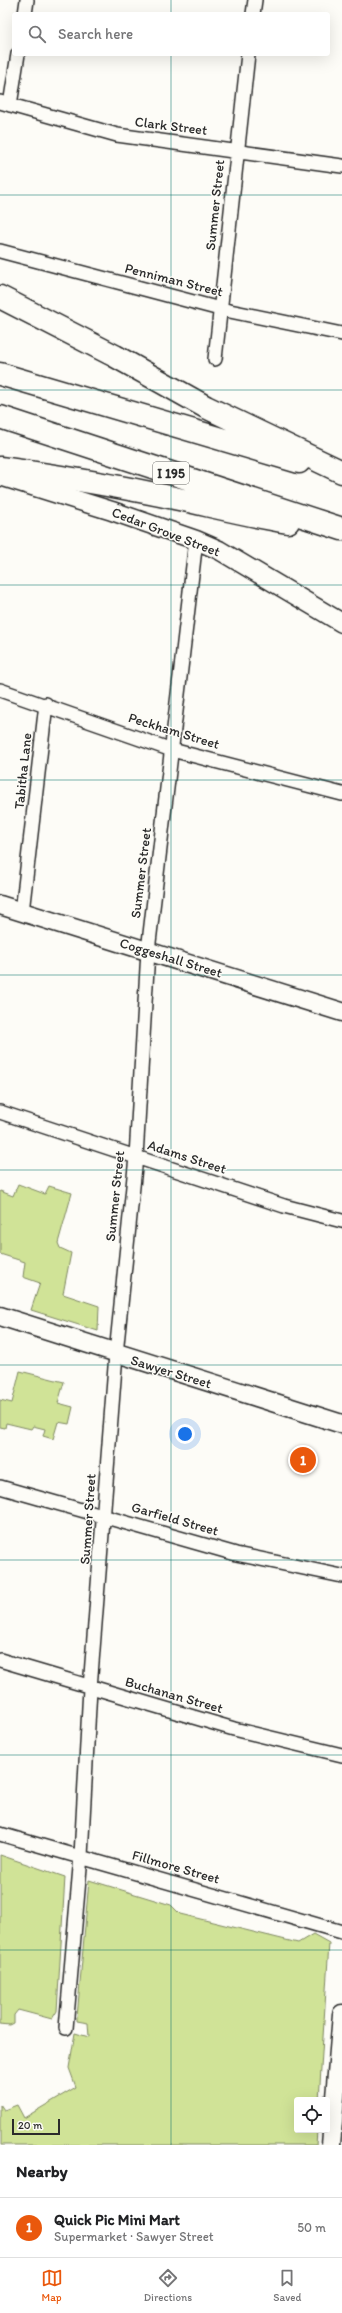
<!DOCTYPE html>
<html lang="en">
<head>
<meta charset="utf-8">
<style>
	:root { --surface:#fff; --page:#f2f2f2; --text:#202124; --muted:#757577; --line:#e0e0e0; --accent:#ea580c }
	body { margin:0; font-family:Itim,sans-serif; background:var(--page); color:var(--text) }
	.controls { position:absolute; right:12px; bottom:12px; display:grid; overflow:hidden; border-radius:4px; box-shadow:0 4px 16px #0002 }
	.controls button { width:36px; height:36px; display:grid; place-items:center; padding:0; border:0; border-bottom:1px solid var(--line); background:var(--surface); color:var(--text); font:20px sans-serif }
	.scale { position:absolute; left:12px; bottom:10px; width:48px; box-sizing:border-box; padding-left:4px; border:2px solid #2b2b2b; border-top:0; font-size:11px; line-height:14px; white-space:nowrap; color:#2b2b2b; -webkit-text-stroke:3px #fdfcf7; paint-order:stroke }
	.you { position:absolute; left:185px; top:1434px; width:14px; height:14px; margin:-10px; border:3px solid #fff; border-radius:50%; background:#1a73e8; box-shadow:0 0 0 6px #1a73e833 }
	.badge { display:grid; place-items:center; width:26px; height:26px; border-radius:50%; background:var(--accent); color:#fff; font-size:13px; font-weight:700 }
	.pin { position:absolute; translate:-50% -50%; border:2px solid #fff; box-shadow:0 1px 4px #0006 }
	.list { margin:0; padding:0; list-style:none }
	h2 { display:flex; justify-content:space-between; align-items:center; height:52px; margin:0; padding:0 16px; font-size:17px }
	h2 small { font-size:13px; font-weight:400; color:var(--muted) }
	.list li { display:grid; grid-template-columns:26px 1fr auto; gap:12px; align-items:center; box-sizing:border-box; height:60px; padding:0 16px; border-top:1px solid var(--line) }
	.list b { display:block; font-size:15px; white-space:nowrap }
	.list p { margin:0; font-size:13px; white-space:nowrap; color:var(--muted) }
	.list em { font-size:13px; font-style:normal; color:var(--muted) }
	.icon { flex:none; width:22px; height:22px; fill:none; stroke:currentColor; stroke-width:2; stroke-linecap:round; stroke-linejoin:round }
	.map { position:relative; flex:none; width:342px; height:2145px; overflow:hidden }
	.search { position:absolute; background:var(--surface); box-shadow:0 4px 16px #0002; left:12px; right:12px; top:12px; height:44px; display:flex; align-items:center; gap:10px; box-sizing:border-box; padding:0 14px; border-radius:4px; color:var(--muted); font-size:15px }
	.sheet { height:112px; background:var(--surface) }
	nav { display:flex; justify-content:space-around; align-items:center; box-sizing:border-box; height:56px; border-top:1px solid var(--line); background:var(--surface); font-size:11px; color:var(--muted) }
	nav a { display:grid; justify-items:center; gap:2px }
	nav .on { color:var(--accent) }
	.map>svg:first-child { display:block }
	.green { fill:#d0e397; stroke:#7e8761 }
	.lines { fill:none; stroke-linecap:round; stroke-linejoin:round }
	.street-casing { stroke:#2b2b2b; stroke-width:16 }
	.secondary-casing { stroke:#2b2b2b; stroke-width:21 }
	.highway-casing { stroke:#2b2b2b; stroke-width:25 }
	.street { stroke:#fdfcf7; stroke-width:13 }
	.secondary { stroke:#fdfcf7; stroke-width:18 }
	.highway { stroke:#fdfcf7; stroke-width:22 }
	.grid { fill:none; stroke:#0f766e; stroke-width:1; stroke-opacity:0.55 }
	.labels { text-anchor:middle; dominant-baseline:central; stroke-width:3; stroke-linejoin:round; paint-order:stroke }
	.shield { fill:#fdfcf7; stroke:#6a6a68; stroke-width:1 }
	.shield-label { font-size:13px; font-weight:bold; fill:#2b2b2b }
	.street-label { font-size:14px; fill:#2b2b2b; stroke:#fdfcf7 }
</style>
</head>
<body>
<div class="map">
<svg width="342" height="2145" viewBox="0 0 342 2145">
	<rect width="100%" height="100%" fill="#fdfcf7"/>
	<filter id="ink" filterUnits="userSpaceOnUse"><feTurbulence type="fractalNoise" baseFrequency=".025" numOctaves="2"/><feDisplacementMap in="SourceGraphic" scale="8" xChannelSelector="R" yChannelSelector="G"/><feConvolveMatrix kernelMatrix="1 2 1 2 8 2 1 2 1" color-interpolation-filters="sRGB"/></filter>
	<g filter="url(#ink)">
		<!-- green -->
		<path class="green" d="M18 1184 45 1194 49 1186 72 1193 58 1243 60 1248 71 1253 63 1294 99 1306 98 1331 31 1310 40 1283 23 1277 25 1262 0 1254V1191L13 1196Z
			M20 1371 64 1382 58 1403 73 1407 69 1424 58 1422 53 1439 43 1436 45 1429 33 1426 31 1429 6 1423 5 1428 0 1427V1400L12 1403Z
			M0 1855 65 1877 57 2011 52 2019 18 2010 14 2015V2023L10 2025 0 2024Z
			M89 1880 171 1905 180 1914 298 1943 313 1934 329 1943 319 2100H297V2130H317L316 2145H0V2104L4 2110 17 2105 24 2118 76 2087 69 2068 75 2033 89 2037 88 2023 77 2021V2017Z"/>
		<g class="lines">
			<!-- street casing -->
			<g class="street-casing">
				<path id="street" d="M25 14 27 0
					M253 14 255 0
					M0 102 117 135 342 166
					M10 105 18 54
					M0 251 220 309 342 334
					M215 359 248 54
					M0 690 172 750 342 794
					M22 912 46 704
					M0 1112 284 1206 342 1221
					M0 1487 236 1554 342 1576
					M0 1660 234 1729 342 1755
					M0 1834 342 1932
					M66 2028 81 1856 90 1688 116 1354 136 1157 148 951 196 540"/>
			</g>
			<!-- secondary casing -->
			<g class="secondary-casing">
				<path id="secondary" d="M0 476 112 511 196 540 219 550 342 623
					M0 905 342 1012
					M0 1316 342 1424
					M331 2145 342 2014"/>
			</g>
			<!-- highway casing -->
			<g class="highway-casing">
				<path id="highway" d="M0 297 115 356 206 407 342 472
					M0 374 299 462
					M0 417 342 529
					M0 468C50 475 101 483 150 493 196 502 241 514 288 522"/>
			</g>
			<!-- street -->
			<use href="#street" class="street"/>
			<!-- secondary -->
			<use href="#secondary" class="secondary"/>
			<!-- highway -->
			<use href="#highway" class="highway"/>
		</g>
	</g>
	<!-- grid -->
	<path class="grid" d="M171 0V14M171 54V2145M0 195H342M0 390H342M0 585H342M0 780H342M0 975H342M0 1170H342M0 1365H342M0 1560H342M0 1755H342M0 1950H342"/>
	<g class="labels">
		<!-- shield labels -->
		<rect class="shield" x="153" y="462" width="36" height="22" rx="3"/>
		<g class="shield-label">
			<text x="171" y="473">I 195</text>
		</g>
		<!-- street labels -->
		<g class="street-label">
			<text transform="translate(171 126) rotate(7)">Clark Street</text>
			<text transform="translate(215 205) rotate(-84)">Summer Street</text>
			<text transform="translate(174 280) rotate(14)">Penniman Street</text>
			<text transform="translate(166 532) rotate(21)">Cedar Grove Street</text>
			<text transform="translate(174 731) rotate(17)">Peckham Street</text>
			<text transform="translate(23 771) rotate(-84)">Tabitha Lane</text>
			<text transform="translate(141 873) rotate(-83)">Summer Street</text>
			<text transform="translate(171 958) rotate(17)">Coggeshall Street</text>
			<text transform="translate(187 1157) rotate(18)">Adams Street</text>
			<text transform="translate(115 1196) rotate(-84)">Summer Street</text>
			<text transform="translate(171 1372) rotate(17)">Sawyer Street</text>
			<text transform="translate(88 1519) rotate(-86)">Summer Street</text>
			<text transform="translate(175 1519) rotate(16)">Garfield Street</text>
			<text transform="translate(174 1695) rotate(16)">Buchanan Street</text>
			<text transform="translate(176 1867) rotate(16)">Fillmore Street</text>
		</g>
	</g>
</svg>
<div class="controls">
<button><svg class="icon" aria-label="locate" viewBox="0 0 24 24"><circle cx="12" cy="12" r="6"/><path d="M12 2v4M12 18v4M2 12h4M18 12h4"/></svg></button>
</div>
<div class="scale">20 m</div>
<div class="you"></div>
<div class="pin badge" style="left:303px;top:1460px">1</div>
<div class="search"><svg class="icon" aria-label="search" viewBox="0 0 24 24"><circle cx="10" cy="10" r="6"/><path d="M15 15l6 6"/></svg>Search here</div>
</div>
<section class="sheet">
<h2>Nearby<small></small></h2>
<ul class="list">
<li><span class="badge">1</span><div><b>Quick Pic Mini Mart</b><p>Supermarket · Sawyer Street</p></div><em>50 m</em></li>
</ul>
</section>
<nav>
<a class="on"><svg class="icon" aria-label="map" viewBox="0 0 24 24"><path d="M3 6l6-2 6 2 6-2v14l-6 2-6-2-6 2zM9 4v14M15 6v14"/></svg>Map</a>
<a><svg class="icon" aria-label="directions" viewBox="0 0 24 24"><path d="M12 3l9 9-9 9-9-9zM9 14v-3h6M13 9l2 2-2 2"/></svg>Directions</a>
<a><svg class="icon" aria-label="saved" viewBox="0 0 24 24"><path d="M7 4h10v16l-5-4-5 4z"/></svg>Saved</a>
</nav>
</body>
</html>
